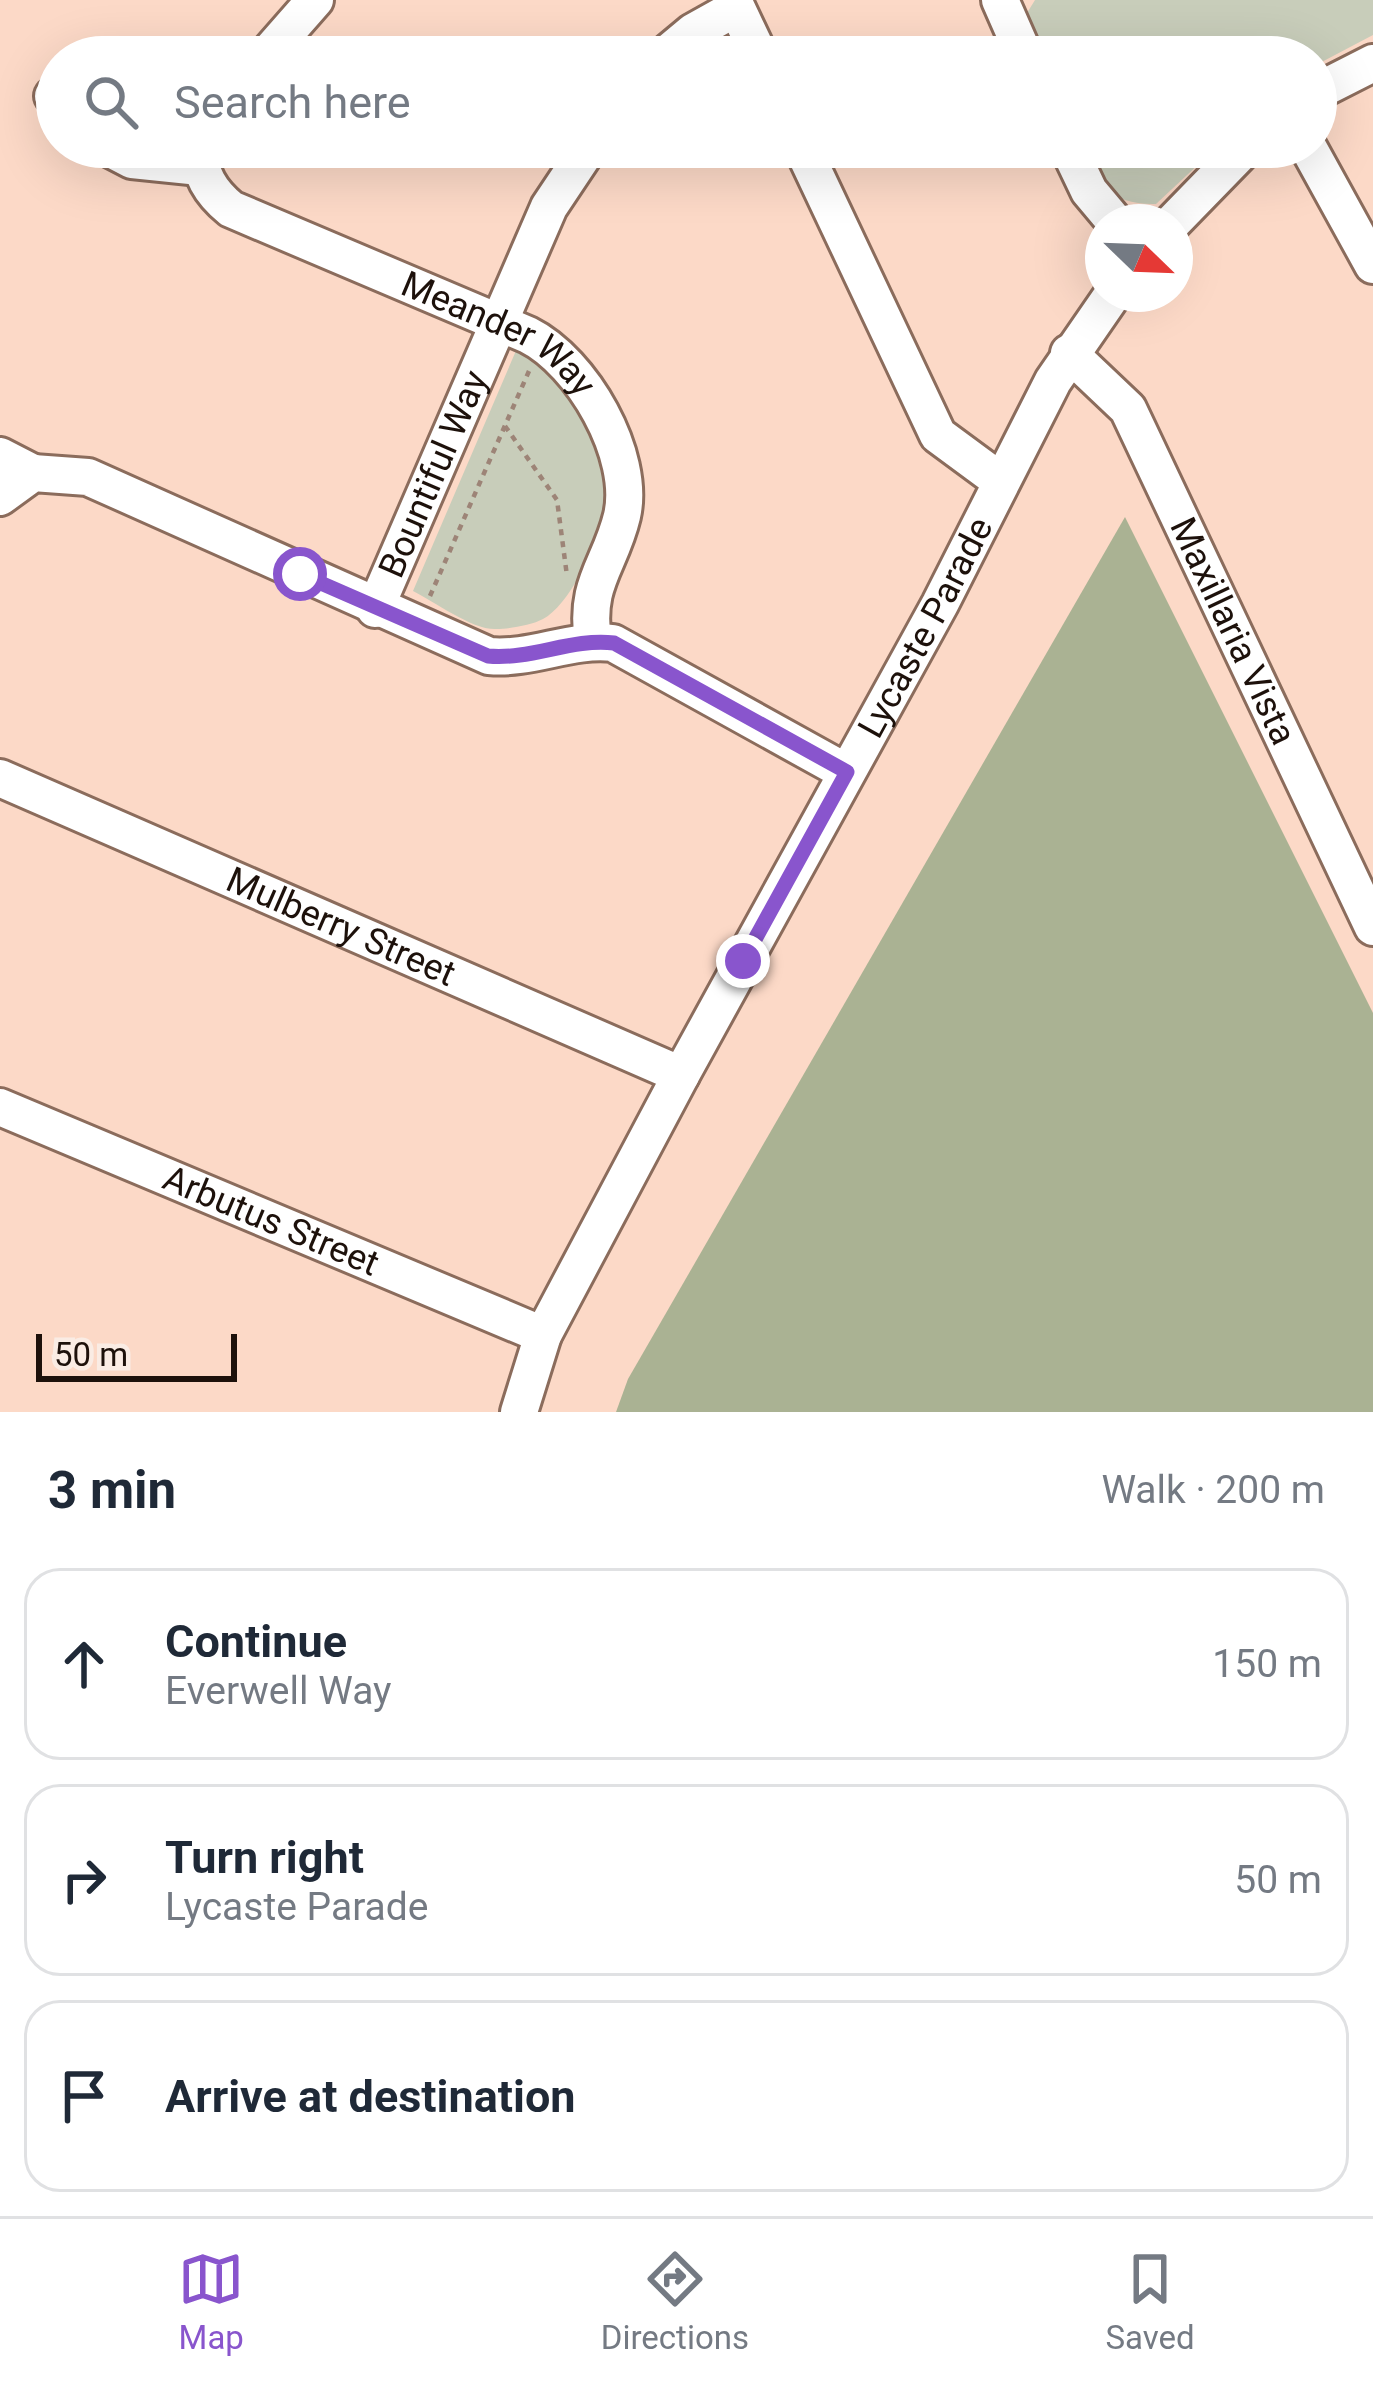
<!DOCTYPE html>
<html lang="en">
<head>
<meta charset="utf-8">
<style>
	:root { --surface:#fff; --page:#f6f6f7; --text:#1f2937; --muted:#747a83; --line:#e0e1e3; --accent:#8955cd }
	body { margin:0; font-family:Roboto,sans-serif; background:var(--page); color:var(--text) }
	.compass { position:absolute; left:1085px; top:204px; width:108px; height:108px; border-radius:50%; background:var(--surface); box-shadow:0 12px 48px #0002; rotate:113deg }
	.scale { position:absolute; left:36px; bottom:30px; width:201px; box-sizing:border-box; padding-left:12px; border:6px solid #1d110b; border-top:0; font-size:33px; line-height:42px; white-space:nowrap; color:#1d110b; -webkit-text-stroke:9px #faece4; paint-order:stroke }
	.stop { position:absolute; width:36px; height:36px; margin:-27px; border:9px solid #8955cd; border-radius:50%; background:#fff }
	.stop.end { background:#8955cd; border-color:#fff; box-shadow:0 3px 12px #0008 }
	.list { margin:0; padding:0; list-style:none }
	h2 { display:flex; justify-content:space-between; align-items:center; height:156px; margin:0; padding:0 48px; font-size:51px }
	h2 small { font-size:39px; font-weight:400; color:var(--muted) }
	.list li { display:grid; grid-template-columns:78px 1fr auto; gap:36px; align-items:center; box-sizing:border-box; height:192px; margin:0 24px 24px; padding:0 24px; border:3px solid var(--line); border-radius:36px }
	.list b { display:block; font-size:45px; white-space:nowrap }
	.list p { margin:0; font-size:39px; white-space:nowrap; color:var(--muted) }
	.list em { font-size:39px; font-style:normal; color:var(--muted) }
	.icon { flex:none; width:66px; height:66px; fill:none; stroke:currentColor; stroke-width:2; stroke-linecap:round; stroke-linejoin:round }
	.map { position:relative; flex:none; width:1373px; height:1412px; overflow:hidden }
	.search { position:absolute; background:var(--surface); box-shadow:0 12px 48px #0002; left:36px; right:36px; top:36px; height:132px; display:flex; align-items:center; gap:30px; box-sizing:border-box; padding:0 42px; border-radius:66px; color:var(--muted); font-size:45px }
	.sheet { height:804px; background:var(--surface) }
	nav { display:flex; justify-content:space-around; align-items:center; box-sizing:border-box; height:168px; border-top:3px solid var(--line); background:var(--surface); font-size:33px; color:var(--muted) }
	nav a { display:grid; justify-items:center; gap:6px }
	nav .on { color:var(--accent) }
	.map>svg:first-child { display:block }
	.green { fill:#c8cdba }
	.forest { fill:#aab293 }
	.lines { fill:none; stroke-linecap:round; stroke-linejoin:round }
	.minor-casing { stroke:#8b6c5c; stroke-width:42 }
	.path { stroke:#9d8477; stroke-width:4.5; stroke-dasharray:6 6; stroke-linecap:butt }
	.minor { stroke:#fff; stroke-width:36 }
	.route { stroke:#8955cd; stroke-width:15 }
	.labels { text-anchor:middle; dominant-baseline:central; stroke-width:9; stroke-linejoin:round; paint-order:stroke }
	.street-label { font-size:36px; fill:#1d110b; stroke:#faece4 }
</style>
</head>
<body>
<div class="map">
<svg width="1373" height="1412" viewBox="0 0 1373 1412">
	<rect width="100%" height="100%" fill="#fcd9c7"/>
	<!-- green -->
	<path class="green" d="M1035 0H1373V35L1316 65V57H1034L1019 26Z
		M1078 147H1217L1156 204C1111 205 1096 184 1078 147Z
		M518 346C564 380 591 414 607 471 617 507 576 602 543 619 532 625 509 629 497 629 474 631 435 602 413 591Z"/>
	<!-- forest -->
	<path class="forest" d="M1125 517 1373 1013V1412H616L628 1379Z"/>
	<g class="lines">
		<!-- minor casing -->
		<g class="minor-casing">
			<g id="minor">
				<path d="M733 0 760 57"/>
				<path d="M1000 0 1025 57"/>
				<path d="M265 57 315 0"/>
				<path d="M663 57 693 32 736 8"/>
				<path d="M1316 92 1373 63"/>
				<path d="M53 96 57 100"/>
				<path d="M107 147 132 160 200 167"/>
				<path id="s1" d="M198 147C200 174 210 192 231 209L528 335C582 362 636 455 622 516 610 566 584 583 593 641"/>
				<path d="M802 147 938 435 999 480"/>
				<path d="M1068 147 1089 191 1115 222"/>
				<path d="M1308 147 1373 265"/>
				<path d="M1173 222 1246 147"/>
				<path id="s2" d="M1069 353 1128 409 1373 927"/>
				<path d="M0 456 33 473"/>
				<path d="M0 497 33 473 88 477 489 656C532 660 571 638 613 643L846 772"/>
				<path id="s3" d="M375 609 549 207 589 147"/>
				<path id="s4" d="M0 778 681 1075"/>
				<path id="s5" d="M0 1107 543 1335"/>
				<path id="s6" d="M519 1412 543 1335 681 1075 940 604 1053 381 1113 294"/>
			</g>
		</g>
		<!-- path -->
		<path class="path" d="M505 426 557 500 567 576
			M430 596 529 371"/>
		<!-- minor -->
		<use href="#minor" class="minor"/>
	</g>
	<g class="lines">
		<!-- route -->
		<path class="route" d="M300 574 488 656C532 660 571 638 614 643L847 772 743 961"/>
	</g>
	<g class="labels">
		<!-- street labels -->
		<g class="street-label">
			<text stroke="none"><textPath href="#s1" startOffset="369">Meander Way</textPath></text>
			<text stroke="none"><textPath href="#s3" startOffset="147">Bountiful Way</textPath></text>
			<text stroke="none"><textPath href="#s6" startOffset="885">Lycaste Parade</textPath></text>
			<text stroke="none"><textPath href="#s2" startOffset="327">Maxillaria Vista</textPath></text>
			<text stroke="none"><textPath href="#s4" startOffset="372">Mulberry Street</textPath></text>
			<text stroke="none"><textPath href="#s5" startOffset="294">Arbutus Street</textPath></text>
		</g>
	</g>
</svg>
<svg class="compass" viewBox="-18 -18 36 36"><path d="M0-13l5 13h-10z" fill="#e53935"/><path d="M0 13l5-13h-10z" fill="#747a83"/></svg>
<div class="scale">50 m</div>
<div class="stop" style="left:300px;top:574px"></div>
<div class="stop end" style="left:743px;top:961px"></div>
<div class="search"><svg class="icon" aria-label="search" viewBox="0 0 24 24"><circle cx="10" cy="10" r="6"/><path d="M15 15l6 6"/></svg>Search here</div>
</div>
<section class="sheet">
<h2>3 min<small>Walk · 200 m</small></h2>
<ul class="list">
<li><svg class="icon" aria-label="ahead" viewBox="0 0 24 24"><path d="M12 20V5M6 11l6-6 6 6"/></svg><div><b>Continue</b><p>Everwell Way</p></div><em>150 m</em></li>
<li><svg class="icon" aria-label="right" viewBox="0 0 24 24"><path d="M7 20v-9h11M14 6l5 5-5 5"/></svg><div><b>Turn right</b><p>Lycaste Parade</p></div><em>50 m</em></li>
<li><svg class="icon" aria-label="arrive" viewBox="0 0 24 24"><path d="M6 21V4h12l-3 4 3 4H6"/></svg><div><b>Arrive at destination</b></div></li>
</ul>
</section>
<nav>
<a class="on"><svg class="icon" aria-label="map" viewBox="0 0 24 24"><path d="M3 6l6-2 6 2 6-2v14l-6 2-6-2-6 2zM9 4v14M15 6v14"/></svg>Map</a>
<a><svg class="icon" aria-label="directions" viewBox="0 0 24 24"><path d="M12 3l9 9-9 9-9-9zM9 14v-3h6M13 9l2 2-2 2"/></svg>Directions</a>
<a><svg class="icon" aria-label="saved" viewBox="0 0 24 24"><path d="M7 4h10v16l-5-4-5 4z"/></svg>Saved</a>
</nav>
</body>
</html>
